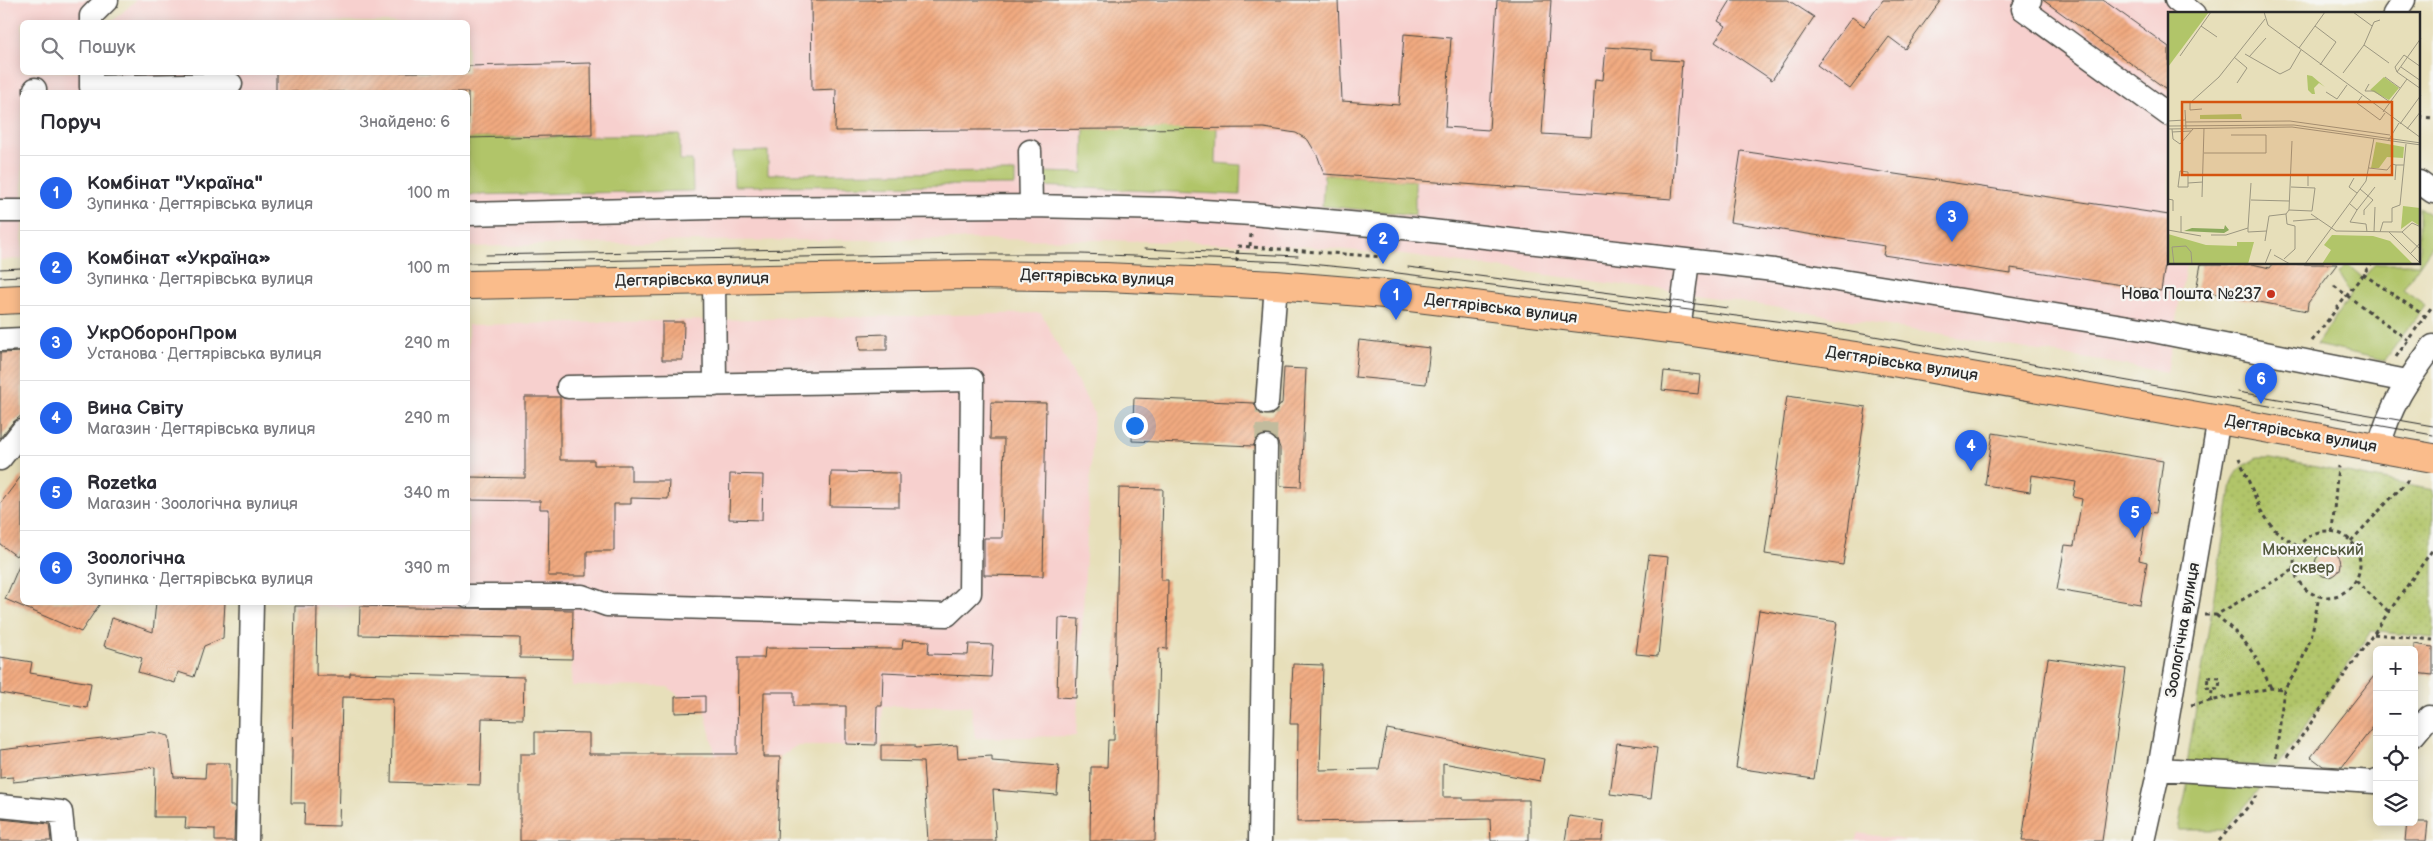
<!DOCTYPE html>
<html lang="uk">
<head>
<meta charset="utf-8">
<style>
	:root { --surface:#fff; --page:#f2f2f3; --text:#2b2b33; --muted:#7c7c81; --line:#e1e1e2; --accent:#2563eb }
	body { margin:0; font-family:"Balsamiq Sans",sans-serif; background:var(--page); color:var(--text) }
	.controls { position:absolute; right:15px; bottom:15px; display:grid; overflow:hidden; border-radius:8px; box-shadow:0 2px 12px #0003 }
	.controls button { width:45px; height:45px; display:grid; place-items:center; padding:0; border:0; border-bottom:1px solid var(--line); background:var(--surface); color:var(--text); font:25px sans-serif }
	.you { position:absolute; left:1134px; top:425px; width:18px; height:18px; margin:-12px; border:4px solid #fff; border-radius:50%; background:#1a73e8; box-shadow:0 0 0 8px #1a73e833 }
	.badge { display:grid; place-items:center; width:32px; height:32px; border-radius:50%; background:var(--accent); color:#fff; font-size:16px; font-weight:700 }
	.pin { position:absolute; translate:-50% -41px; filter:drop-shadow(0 1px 2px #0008) }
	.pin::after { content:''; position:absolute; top:26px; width:18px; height:15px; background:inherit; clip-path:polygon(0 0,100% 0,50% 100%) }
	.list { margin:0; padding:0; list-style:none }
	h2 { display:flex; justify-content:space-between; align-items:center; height:65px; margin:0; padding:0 20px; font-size:21px }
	h2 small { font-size:16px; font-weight:400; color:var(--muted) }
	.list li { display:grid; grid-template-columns:32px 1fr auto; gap:15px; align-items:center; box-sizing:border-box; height:75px; padding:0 20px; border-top:1px solid var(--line) }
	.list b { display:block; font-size:19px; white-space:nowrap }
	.list p { margin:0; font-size:16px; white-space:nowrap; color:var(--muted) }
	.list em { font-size:16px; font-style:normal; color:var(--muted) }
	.icon { flex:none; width:28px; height:28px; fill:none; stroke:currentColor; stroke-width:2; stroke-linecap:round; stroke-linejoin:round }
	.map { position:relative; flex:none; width:2433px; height:841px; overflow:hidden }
	.search { position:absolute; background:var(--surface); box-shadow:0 2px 12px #0003; left:20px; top:20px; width:450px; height:55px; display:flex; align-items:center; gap:12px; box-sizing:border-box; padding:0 18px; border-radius:8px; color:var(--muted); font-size:19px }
	.panel { position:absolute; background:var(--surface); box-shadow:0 2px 12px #0003; left:20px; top:90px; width:450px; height:515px; border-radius:8px }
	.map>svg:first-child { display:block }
	.built { fill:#f7d0ce }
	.grass { fill:#b1c569; stroke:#6e784a }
	.park { fill:url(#park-dots); stroke:#6e784a }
	.building { fill:url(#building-hatch) }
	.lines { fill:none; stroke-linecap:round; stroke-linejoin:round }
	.minor-tunnel { stroke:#c1bb9d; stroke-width:22; stroke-dasharray:22 11; stroke-linecap:butt }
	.minor-casing { stroke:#474640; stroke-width:25 }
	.major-casing { stroke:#474640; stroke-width:30 }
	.path { stroke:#474640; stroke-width:3; stroke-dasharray:4 4; stroke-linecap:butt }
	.minor { stroke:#fff; stroke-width:22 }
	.major { stroke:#fabc8b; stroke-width:28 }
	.tram { stroke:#2b2b2b; stroke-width:1 }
	.poi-dot { fill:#c8321e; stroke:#f6f6f2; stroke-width:2 }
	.labels { text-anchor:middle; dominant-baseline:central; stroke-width:4.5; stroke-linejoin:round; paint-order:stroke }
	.street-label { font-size:16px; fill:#2b2b2b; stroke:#f6f6f2 }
	.poi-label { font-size:16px; fill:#2b2b2b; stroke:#f6f6f2; text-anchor:end }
	.park-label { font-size:16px; fill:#53593e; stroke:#f6f6f2 }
	.inset-road { fill:none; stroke:#9c9781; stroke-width:1 }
	.view { fill:#d5540f; fill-opacity:0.15; stroke:#d5540f; stroke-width:2.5 }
	.inset-edge { fill:none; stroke:#2b2b2b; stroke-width:2.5 }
</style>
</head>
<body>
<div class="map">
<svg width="2433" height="841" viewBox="0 0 2433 841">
	<defs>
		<pattern id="park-dots" width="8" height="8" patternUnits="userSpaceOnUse" patternTransform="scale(1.25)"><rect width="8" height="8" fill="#b1c569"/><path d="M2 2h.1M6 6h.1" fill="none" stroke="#98a95b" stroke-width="1.8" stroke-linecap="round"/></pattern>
		<pattern id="building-hatch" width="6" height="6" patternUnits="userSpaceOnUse" patternTransform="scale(1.25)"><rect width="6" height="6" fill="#f1aa80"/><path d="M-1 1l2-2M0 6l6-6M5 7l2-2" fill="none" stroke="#cf926f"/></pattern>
	</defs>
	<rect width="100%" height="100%" fill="#f6f6f2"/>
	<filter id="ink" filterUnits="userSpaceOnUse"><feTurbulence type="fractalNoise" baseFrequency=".02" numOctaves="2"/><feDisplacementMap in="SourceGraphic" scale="10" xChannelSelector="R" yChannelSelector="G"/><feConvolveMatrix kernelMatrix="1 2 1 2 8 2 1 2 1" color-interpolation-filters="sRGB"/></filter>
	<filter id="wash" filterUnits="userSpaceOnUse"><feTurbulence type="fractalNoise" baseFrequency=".0096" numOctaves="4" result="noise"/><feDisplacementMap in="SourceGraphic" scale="20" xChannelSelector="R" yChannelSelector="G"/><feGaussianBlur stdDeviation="1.12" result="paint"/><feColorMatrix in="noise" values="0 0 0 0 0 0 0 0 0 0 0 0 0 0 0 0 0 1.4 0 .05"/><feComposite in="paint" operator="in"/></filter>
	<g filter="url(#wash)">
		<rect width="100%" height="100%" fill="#e7dfba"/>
		<!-- built -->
		<path class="built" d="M0 0H95L86 22H22V72H468V22H112L136 0H2166L2184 14H2169V264H2186L2167 372 1724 299 1403 255 1301 246 1105 240 958 239 700 241 468 247V92H22V259L0 260Z
			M1041 313 1094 413 1076 736 975 738 971 706H883L880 746H796L780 757 715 754 705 712 704 696 680 697 668 687 571 686 573 610 295 606V602H468V325Z
			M1858 833 1911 841H1855Z"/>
		<!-- grass -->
		<path class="grass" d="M1217 127 1216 163 1241 165 1240 195 1037 186V172L1083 173 1084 129Z
			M680 135V160H692L693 191 468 195V138Z
			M768 151V174L1015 172V185L734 186 733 152Z
			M1324 174 1415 181V215L1322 206Z
			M2419 207 2433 217V245L2403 289 2425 305 2385 360 2316 345 2351 294 2338 273 2347 264 2363 278 2375 264H2419Z
			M2189 776 2268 779 2225 830H2178Z"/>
		<!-- park -->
		<path class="park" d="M2257 458H2271L2433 490V638L2371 631 2278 766 2187 764 2232 483C2237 469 2244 465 2257 458Z"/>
		<g id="blocks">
			<!-- building -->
			<path class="building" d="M811 0H1338L1342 101 1399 105 1404 34 1451 38 1445 127 1489 130 1497 0H1551L1542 134 1591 137 1595 79 1603 80 1606 47 1652 50V59L1682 61 1672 199 1324 174 1318 157 1308 140 1296 133 1264 128 835 131 836 89 812 90Z
				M1731 0H1788L1814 17 1772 80 1715 42 1726 26 1718 21Z
				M1883 0H1941L1905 49 1889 37 1850 89 1817 65 1852 17 1864 26Z
				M2043 0H2103L2169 47V91Z
				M591 63 592 135 468 138V92H276V72H468V66Z
				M1741 151 2169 215V239L2161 291 2011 268V274L1883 255 1885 246 1730 222Z
				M2201 264H2252L2270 268 2273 264H2337L2308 303 2307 311 2196 290Z
				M662 322H684L683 360H662Z
				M887 334V350H860L859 335Z
				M1359 340 1430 348 1426 384 1355 377Z
				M22 352V415L12 423 0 438V353Z
				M1284 368 1306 369 1301 487 1280 486V448L1277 440 1267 434 1259 436 1253 446 1132 441 1134 398 1254 403 1260 414 1272 415 1282 403Z
				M1664 371 1700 375 1698 394 1662 390Z
				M1787 396 1866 407 1843 565 1765 554Z
				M525 397H560V460H594V465H631V481H669L668 499 631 498V504H614V551H587V576H548L549 509H540V501L468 500V477L525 478Z
				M991 402 1046 403 1043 576 984 575V538H1002L1004 439H990Z
				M1993 433 2163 461 2156 513 2147 512 2139 560 2147 562 2140 604 2057 590 2065 545 2074 546 2082 499 2073 497 2076 482 2032 475 2030 492 1985 485Z
				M831 472 899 473V507L830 506Z
				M730 474 763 475 762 520 729 519Z
				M22 475V548L16 556 0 544V504Z
				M1119 488 1163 489 1161 580H1168L1167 649 1159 648 1155 841H1090L1091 767H1107L1108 740H1114Z
				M2315 564a13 13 0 1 1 26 0a13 13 0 1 1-26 0Z
				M1649 555 1668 557 1658 656 1636 654Z
				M22 559V602H101L81 632 5 599Z
				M156 602H225L223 638 204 646 194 677 178 672 175 683 138 672 142 658 104 646 112 618 153 632Z
				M295 606H317L316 676H350V673L524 677 523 719 482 718 480 785 391 782 393 698 342 697 339 826 304 825 305 803H291Z
				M360 606 573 610 572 659 520 658V638L359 635Z
				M1759 610 1837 622 1814 779 1736 768Z
				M1059 618 1079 619 1076 698 1057 697Z
				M903 640 929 641 928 654 968 655 969 644 993 645 991 677 883 672 882 706H877L876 745 846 744V706H794V692H764L763 757H780L777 841H520V754H535V732L589 733V754H737L738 658H764L765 648 902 649Z
				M2414 644 2433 647V675L2414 673Z
				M0 657 32 662 30 673 91 683 87 708 0 693Z
				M2048 658 2126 669 2102 841H2022Z
				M1293 664 1323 665 1320 770 1379 769 1387 729 1544 759 1540 781 1443 763V797H1463V800H1529V841H1491L1490 819 1297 822 1298 724H1290Z
				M2377 672V722L2342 767 2323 766 2311 757Z
				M705 696V712L675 713V697Z
				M153 732 169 736 174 777 205 778 206 763H230V806H235L234 841H215V829L185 828 186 817H154L155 767 13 782V777L0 778V750Z
				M1617 743 1657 748 1651 799 1610 794Z
				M881 745H915V748L957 745 958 758 992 756V761L1059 766 1057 795 993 790 996 841H928L923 762 881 761Z
				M1569 816 1604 821 1602 841H1565Z
				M0 819 49 824 51 841H0Z
				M2407 822H2428L2426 841H2405Z"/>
		</g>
	</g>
	<g filter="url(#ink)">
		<use href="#blocks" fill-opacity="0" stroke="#474640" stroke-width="1"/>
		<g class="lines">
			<!-- minor-tunnel -->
			<path class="minor-tunnel" d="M1266 447 1267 403"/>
			<!-- minor casing -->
			<g class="minor-casing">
				<path id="minor" d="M2030 0 2023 9 2169 115
					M2176 0 2194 14
					M2394 14 2404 0
					M91 22V16L107 0
					M91 72V87L231 84
					M35 89V92
					M1030 151 1031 206
					M2419 182 2433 192
					M0 211H22
					M468 214 711 208 1031 206 1171 209 1252 214 1414 229 1774 270 2148 330 2407 381
					M714 279 715 385
					M1679 330 1688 261
					M0 340 22 339
					M1267 403 1276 285
					M2379 448C2389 406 2408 380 2433 346
					M0 459 22 431
					M468 596H582L607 605 947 615 970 593 972 380 568 387
					M2414 735 2429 717 2433 718
					M2159 769 2375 782 2377 780
					M0 806 61 812 64 841
					M247 841 252 602
					M1260 841 1266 447
					M2143 841 2159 769 2219 419"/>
			</g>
			<!-- major casing -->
			<g class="major-casing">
				<path id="major" d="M468 285 969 275 1106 277 1276 285 1385 294 1679 330 1876 359 2433 458
					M0 300 22 299"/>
			</g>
			<!-- path -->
			<path class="path" d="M2419 117 2433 118
				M1250 246 1251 234
				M1237 262 1238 246 1383 257
				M2363 274 2425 316
				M2334 286 2408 340
				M2312 341 2371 264
				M2396 357 2433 305
				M2239 458 2261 511 2275 530 2299 548
				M2294 564a33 33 0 1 1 66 0a33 33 0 1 1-66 0Z
				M2332 532 2338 466
				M2351 541 2408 480
				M2356 581 2389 612
				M2205 615H2216L2295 569
				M2216 615C2247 641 2254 651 2271 688
				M2374 634 2433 640
				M2208 677 2220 678 2219 689 2207 688Z
				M2211 702 2212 689
				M2191 705 2271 688 2284 689
				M2276 757 2284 689 2298 669 2311 638 2319 596
				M2287 757 2433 549
				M2219 841 2257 796"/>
			<!-- minor -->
			<use href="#minor" class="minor"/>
			<!-- major -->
			<use href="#major" class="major"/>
			<!-- tram -->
			<path class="tram" d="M1144 249 1298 256
				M486 255 846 248
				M468 263 967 254H1081L1289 262 1382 271 1823 327 2433 435
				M1408 267 1728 308
				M0 269 22 268
				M0 277 22 276
				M2238 392 2433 426"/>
		</g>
	</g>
	<!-- markers -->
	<circle class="poi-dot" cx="2271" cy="294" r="5"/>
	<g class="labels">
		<!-- street labels -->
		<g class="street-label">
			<text transform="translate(1097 278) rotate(2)">Дегтярівська вулиця</text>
			<text transform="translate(692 280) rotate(-1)">Дегтярівська вулиця</text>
			<text transform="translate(1501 309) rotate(7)">Дегтярівська вулиця</text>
			<text transform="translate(1902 364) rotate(9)">Дегтярівська вулиця</text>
			<text transform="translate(2301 434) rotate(10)">Дегтярівська вулиця</text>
			<text transform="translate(2183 630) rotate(-80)">Зоологічна вулиця</text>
		</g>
		<!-- poi labels -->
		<g class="poi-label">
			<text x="2261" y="294">Нова Пошта №237</text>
		</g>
		<!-- park labels -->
		<g class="park-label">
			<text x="2313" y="550">Мюнхенський<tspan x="2313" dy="18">сквер</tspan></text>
		</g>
	</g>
	<!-- overview -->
	<g transform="translate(2168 12)">
		<rect width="252" height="252" fill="#e7dfba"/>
		<path d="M139 63 144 64 157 75 151 71 146 76 147 82H144L140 78ZM216 65 231 76 221 88 202 78ZM73 102 74 107H32V103ZM235 194 252 196V214L244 209 233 217Z" fill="#b1c569"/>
		<path d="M57 213 61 218 56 221 16 219 24 216 56 217Z" fill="#8caa5d"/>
		<path d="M0 0H41L0 55Z" fill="#b1c569"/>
		<path d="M208 130 236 135 235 146 219 145 211 156H203ZM0 222 38 233 69 234V230H86L80 252H0ZM164 223 205 224 222 229 245 252H154L163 238 156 233Z" fill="#b1c569"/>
		<path class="inset-road" d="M96 0 100 13 253 126M185 0 204 14M33 14 49 25M147 14 157 0M253 26 229 60 253 77M196 33 221 51M131 36 147 14 168 30 152 53M77 42 112 62 122 57 133 38M12 44 43 0M66 45 79 56 69 71M81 45 98 26M233 55 253 69M229 60 227 55 236 43 253 55M175 61 196 33 206 10 212 8M217 65 232 76M201 72 197 79H206L222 90M158 80 169 87 179 73M194 84 189 91 212 108 217 101M34 97 22 98V91L51 65 97 7M17 98 18 116M215 100 239 67M0 109 17 108M18 110 122 109 222 123M232 112 253 83M0 114 126 113 253 131M0 117 124 115 253 133M4 117 5 127 12 132 25 117M239 117 253 99M4 120 23 119M220 129 231 111M36 141H98V123H63M201 156 219 158 224 152 228 153M123 163H140V174M186 166 181 175 189 181M227 168 228 153H236M20 171V175H10L12 159 20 160V171L35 170M192 177 205 188 196 198V203M34 185 36 116M0 187 5 188V199M83 188 121 189M182 192 189 198 182 210 198 212 199 220M121 198 124 129M189 198 207 175M143 202 168 219 234 220M125 209 150 207M253 215 244 211 234 220 253 238M80 216 83 171M80 216V220L99 219M0 218 33 224M13 220V204M206 220 207 195M212 220 215 210H224V196L232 193 238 132M221 220 253 252M43 223H58L80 216M97 229 101 204 118 202 121 198 144 199 147 176 123 175M242 242 253 230M106 243 122 252M116 247 127 237V214L119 212 118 202M6 252 4 235 18 234 23 240 24 252M97 252 103 237M137 252 198 169 206 126"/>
		<path class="view" d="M14 90H224V163H14Z"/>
		<rect width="252" height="252" class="inset-edge"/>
	</g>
</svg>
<div class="controls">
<button>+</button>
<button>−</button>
<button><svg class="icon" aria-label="locate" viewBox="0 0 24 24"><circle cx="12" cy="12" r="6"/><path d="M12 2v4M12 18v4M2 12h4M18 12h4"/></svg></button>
<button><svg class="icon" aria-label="layers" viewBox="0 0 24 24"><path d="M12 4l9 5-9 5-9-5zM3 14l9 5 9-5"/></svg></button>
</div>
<div class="you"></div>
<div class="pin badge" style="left:1396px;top:320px">1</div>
<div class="pin badge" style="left:1383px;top:264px">2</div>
<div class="pin badge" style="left:1952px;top:242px">3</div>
<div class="pin badge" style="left:1971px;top:471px">4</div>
<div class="pin badge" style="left:2135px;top:538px">5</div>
<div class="pin badge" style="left:2261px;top:404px">6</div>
<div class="search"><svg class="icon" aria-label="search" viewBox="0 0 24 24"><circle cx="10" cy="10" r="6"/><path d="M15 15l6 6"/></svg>Пошук</div>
<section class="panel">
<h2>Поруч<small>Знайдено: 6</small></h2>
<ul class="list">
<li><span class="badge">1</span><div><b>Комбінат &quot;Україна&quot;</b><p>Зупинка · Дегтярівська вулиця</p></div><em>100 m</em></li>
<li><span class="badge">2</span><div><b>Комбінат «Україна»</b><p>Зупинка · Дегтярівська вулиця</p></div><em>100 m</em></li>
<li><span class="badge">3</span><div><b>УкрОборонПром</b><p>Установа · Дегтярівська вулиця</p></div><em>290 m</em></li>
<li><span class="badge">4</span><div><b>Вина Світу</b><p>Магазин · Дегтярівська вулиця</p></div><em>290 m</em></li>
<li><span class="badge">5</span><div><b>Rozetka</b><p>Магазин · Зоологічна вулиця</p></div><em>340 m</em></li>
<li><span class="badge">6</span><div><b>Зоологічна</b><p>Зупинка · Дегтярівська вулиця</p></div><em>390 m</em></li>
</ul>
</section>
</div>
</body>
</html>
